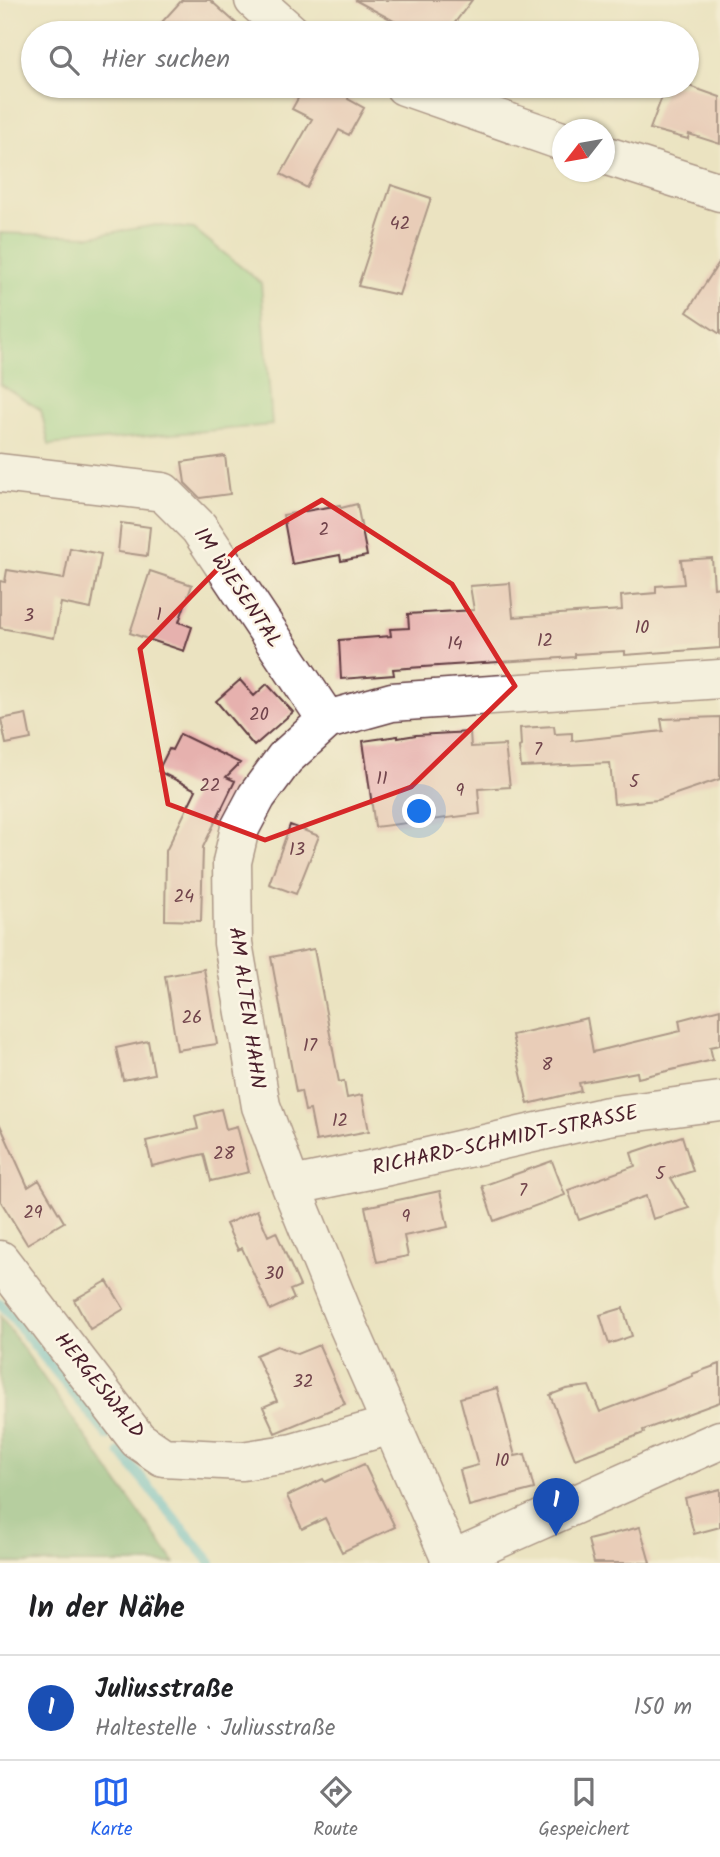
<!DOCTYPE html>
<html lang="de">
<head>
<meta charset="utf-8">
<style>
	:root { --surface:#fff; --page:#f6f6f6; --text:#202124; --muted:#757577; --line:#e0e0e0; --accent:#2563eb }
	body { margin:0; font-family:Kalam,sans-serif; background:var(--page); color:var(--text) }
	.compass { position:absolute; left:552px; top:119px; width:63px; height:63px; border-radius:50%; background:var(--surface); box-shadow:0 2px 5px #0004; rotate:239deg }
	.you { position:absolute; left:420px; top:812px; width:24px; height:24px; margin:-18px; border:5px solid #fff; border-radius:50%; background:#1a73e8; box-shadow:0 0 0 10px #1a73e833 }
	.badge { display:grid; place-items:center; width:46px; height:46px; border-radius:50%; background:var(--accent); color:#fff; font-size:23px; font-weight:700 }
	.pin { position:absolute; translate:-50% -58px; filter:drop-shadow(0 2px 4px #0008) }
	.pin::after { content:''; position:absolute; top:37px; width:24px; height:21px; background:inherit; clip-path:polygon(0 0,100% 0,50% 100%) }
	.list { margin:0; padding:0; list-style:none }
	h2 { display:flex; justify-content:space-between; align-items:center; height:91px; margin:0; padding:0 28px; font-size:30px }
	h2 small { font-size:23px; font-weight:400; color:var(--muted) }
	.list li { display:grid; grid-template-columns:46px 1fr auto; gap:21px; align-items:center; box-sizing:border-box; height:105px; padding:0 28px; border-top:2px solid var(--line) }
	.list b { display:block; font-size:26px; white-space:nowrap }
	.list p { margin:0; font-size:23px; white-space:nowrap; color:var(--muted) }
	.list em { font-size:23px; font-style:normal; color:var(--muted) }
	.icon { flex:none; width:38px; height:38px; fill:none; stroke:currentColor; stroke-width:2; stroke-linecap:round; stroke-linejoin:round }
	.map { position:relative; flex:none; width:720px; height:1563px; overflow:hidden }
	.search { position:absolute; background:var(--surface); box-shadow:0 2px 5px #0004; left:21px; right:21px; top:21px; height:77px; display:flex; align-items:center; gap:18px; box-sizing:border-box; padding:0 24px; border-radius:38px; color:var(--muted); font-size:26px }
	.sheet { height:196px; background:var(--surface) }
	nav { display:flex; justify-content:space-around; align-items:center; box-sizing:border-box; height:98px; border-top:2px solid var(--line); background:var(--surface); font-size:19px; color:var(--muted) }
	nav a { display:grid; justify-items:center; gap:4px }
	nav .on { color:var(--accent) }
	.map>svg:first-child { display:block }
	.green { fill:#90d188; stroke:#6d785a; stroke-width:2 }
	.forest { fill:#74b374; stroke:#5f6950; stroke-width:2 }
	.lines { fill:none; stroke-linecap:round; stroke-linejoin:round }
	.stream { stroke:#52bbcf; stroke-width:10 }
	.building { fill:#e6b1ae }
	.minor-casing { stroke:#623c42; stroke-width:41 }
	.minor { stroke:#fff; stroke-width:38 }
	.marked { fill:none; stroke:#d62828; stroke-width:5; stroke-linejoin:round }
	.labels { text-anchor:middle; dominant-baseline:central; stroke-width:5; stroke-linejoin:round; paint-order:stroke }
	.number-label { font-size:18px; fill:#71444c }
	.street-label { font-size:21px; fill:#4a1f2b; stroke:#fcf5e5 }
</style>
</head>
<body>
<div class="map">
<svg width="720" height="1563" viewBox="0 0 720 1563">
	<rect width="100%" height="100%" fill="#fcf5e5"/>
	<filter id="ink" filterUnits="userSpaceOnUse"><feTurbulence type="fractalNoise" baseFrequency=".0143" numOctaves="2"/><feDisplacementMap in="SourceGraphic" scale="14" xChannelSelector="R" yChannelSelector="G"/><feConvolveMatrix kernelMatrix="1 2 1 2 8 2 1 2 1" color-interpolation-filters="sRGB"/></filter>
	<filter id="wash" filterUnits="userSpaceOnUse"><feTurbulence type="fractalNoise" baseFrequency=".00686" numOctaves="4" result="noise"/><feDisplacementMap in="SourceGraphic" scale="28" xChannelSelector="R" yChannelSelector="G"/><feGaussianBlur stdDeviation="1.57" result="paint"/><feColorMatrix in="noise" values="0 0 0 0 0 0 0 0 0 0 0 0 0 0 0 0 0 1.4 0 .05"/><feComposite in="paint" operator="in"/></filter>
	<g filter="url(#wash)">
		<rect width="100%" height="100%" fill="#ebe3c1"/>
		<!-- green -->
		<path class="green" d="M156 225 194 229 261 283 272 425 49 445 41 410 0 384V233L91 236Z"/>
		<!-- forest -->
		<path class="forest" d="M0 1316 175 1563H0Z"/>
		<g class="lines">
			<!-- stream -->
			<path class="stream" d="M0 1303 108 1436
				M120 1452 211 1563"/>
		</g>
		<g id="blocks">
			<!-- building -->
			<path class="building" d="M182 0H210L247 33H152Z
				M355 0H472L447 33H416Z
				M305 86H330L349 96 348 99 364 108 349 135 339 130 307 188 281 174 312 119 292 109Z
				M666 86H689L720 97V144L689 134 688 139 650 129Z
				M391 185 431 198 399 295 358 286Z
				M720 261V334L687 312Z
				M225 456 230 494 200 498 185 483 182 462Z
				M357 504 367 556 341 561 340 555 292 564 283 515 340 505 341 508Z
				M121 523 150 527 147 556 118 552Z
				M70 548 101 554 91 609 61 603 54 638 0 628V581L5 582 7 570 64 579Z
				M712 558 714 588 720 587V648L625 655V651L575 654V657L393 669 394 675 341 679 339 640 391 636 390 629 409 628 408 614 474 610 470 586 510 583 513 617 622 610 621 596 656 593V586L684 584 681 560Z
				M150 571 192 585 179 622 192 627 184 651 130 633Z
				M240 680 254 696 267 684 293 712 254 746 216 701Z
				M26 714 31 739 6 744 1 719Z
				M720 717V779L658 800 614 804 610 763 521 767 519 747 521 746 520 728 554 726 555 734 572 733V741L663 731 661 719Z
				M470 732 471 747 505 745 510 787 478 789 480 814 375 827 363 741 398 736V738L416 735Z
				M180 734 240 763 226 777 235 781 203 847 201 921 165 920 166 851 196 790 158 771 169 749 172 750Z
				M290 825 319 836 296 894 269 884Z
				M314 949 339 1082 344 1081 347 1098 362 1095 369 1131 316 1141 310 1110 305 1111 301 1091 296 1092 271 957Z
				M204 969 217 1044 177 1050 165 976Z
				M720 1009V1045L710 1047 713 1060 638 1078 637 1072 579 1083 581 1091 528 1104 512 1035 587 1018 593 1052 681 1031 679 1020Z
				M148 1041 154 1074 123 1080 116 1048Z
				M221 1109 226 1129 237 1126 249 1172 211 1181 204 1154 152 1166 146 1141 198 1129 195 1116Z
				M0 1125 28 1187 39 1180 64 1222 27 1244 0 1200Z
				M682 1136 693 1171 671 1178 689 1208 653 1219 646 1196 579 1220 568 1190 635 1166 631 1153Z
				M552 1161 565 1195 494 1221 482 1186Z
				M440 1191 448 1227 404 1236 408 1256 377 1262 365 1207Z
				M257 1210 268 1236 276 1232 300 1286 290 1290 294 1299 270 1310 242 1248 238 1250 226 1224Z
				M107 1281 124 1309 90 1329 74 1300Z
				M623 1308 632 1336 609 1344 600 1315Z
				M319 1345 345 1404 275 1433 263 1407 277 1401 256 1355 277 1346 297 1354Z
				M720 1364V1402L643 1430 644 1433 575 1459 550 1395 566 1389 589 1386 600 1412 693 1376 692 1374Z
				M497 1388 515 1456 525 1454 534 1489 469 1506 460 1470 478 1465 460 1398Z
				M364 1464 395 1527 342 1552 325 1518 302 1529 287 1496 323 1479 325 1482Z
				M720 1489V1527L694 1534 685 1498Z
				M640 1527 650 1563H594L588 1540Z"/>
		</g>
	</g>
	<g filter="url(#ink)">
		<use href="#blocks" fill-opacity="0" stroke="#623c42" stroke-width="2"/>
		<g class="lines">
			<!-- minor casing -->
			<g class="minor-casing">
				<path id="minor" d="M254 0 291 33
					M404 86 562 141
					M604 155 720 192
					M0 473 163 492 199 528 327 720
					M291 1186 384 1167 608 1116 720 1101
					M0 1260 138 1440 163 1457 242 1461 293 1453 391 1425
					M451 1560 343 1314 291 1186 261 1106 233 943 232 862 240 828 257 796 285 758 327 720 392 702 720 679
					M452 1563 451 1560 720 1440"/>
			</g>
			<!-- minor -->
			<use href="#minor" class="minor"/>
		</g>
	</g>
	<!-- marked area -->
	<path d="M0 0H720V1563H0ZM322 500 452 584 515 686 411 787 265 840 168 804 140 649 237 549Z" fill="#ebe3c1" fill-opacity=".55" fill-rule="evenodd"/>
	<path class="marked" d="M322 500 452 584 515 686 411 787 265 840 168 804 140 649 237 549Z"/>
	<g class="labels">
		<!-- number labels -->
		<g class="number-label">
			<text x="400" y="224">42</text>
			<text x="324" y="530">2</text>
			<text x="159" y="615">1</text>
			<text x="29" y="616">3</text>
			<text x="642" y="628">10</text>
			<text x="545" y="641">12</text>
			<text x="455" y="644">14</text>
			<text x="259" y="715">20</text>
			<text x="538" y="750">7</text>
			<text x="382" y="779">11</text>
			<text x="634" y="782">5</text>
			<text x="210" y="786">22</text>
			<text x="460" y="791">9</text>
			<text x="297" y="850">13</text>
			<text x="184" y="897">24</text>
			<text x="192" y="1018">26</text>
			<text x="310" y="1046">17</text>
			<text x="547" y="1065">8</text>
			<text x="340" y="1121">12</text>
			<text x="224" y="1154">28</text>
			<text x="660" y="1174">5</text>
			<text x="523" y="1191">7</text>
			<text x="33" y="1213">29</text>
			<text x="406" y="1217">9</text>
			<text x="274" y="1274">30</text>
			<text x="303" y="1382">32</text>
			<text x="502" y="1461">10</text>
		</g>
		<!-- street labels -->
		<g class="street-label">
			<text transform="translate(237 588) rotate(56)">IM WIESENTAL</text>
			<text transform="translate(246 1008) rotate(82)">AM ALTEN HAHN</text>
			<text transform="translate(505 1141) rotate(-12)">RICHARD-SCHMIDT-STRASSE</text>
			<text transform="translate(99 1386) rotate(51)">HERGESWALD</text>
		</g>
	</g>
</svg>
<svg class="compass" viewBox="-18 -18 36 36"><path d="M0-13l5 13h-10z" fill="#e53935"/><path d="M0 13l5-13h-10z" fill="#757577"/></svg>
<div class="you"></div>
<div class="pin badge" style="left:556px;top:1536px;background:#1a4fb4">1</div>
<div class="search"><svg class="icon" aria-label="search" viewBox="0 0 24 24"><circle cx="10" cy="10" r="6"/><path d="M15 15l6 6"/></svg>Hier suchen</div>
</div>
<section class="sheet">
<h2>In der Nähe<small></small></h2>
<ul class="list">
<li><span class="badge" style="background:#1a4fb4">1</span><div><b>Juliusstraße</b><p>Haltestelle · Juliusstraße</p></div><em>150 m</em></li>
</ul>
</section>
<nav>
<a class="on"><svg class="icon" aria-label="map" viewBox="0 0 24 24"><path d="M3 6l6-2 6 2 6-2v14l-6 2-6-2-6 2zM9 4v14M15 6v14"/></svg>Karte</a>
<a><svg class="icon" aria-label="directions" viewBox="0 0 24 24"><path d="M12 3l9 9-9 9-9-9zM9 14v-3h6M13 9l2 2-2 2"/></svg>Route</a>
<a><svg class="icon" aria-label="saved" viewBox="0 0 24 24"><path d="M7 4h10v16l-5-4-5 4z"/></svg>Gespeichert</a>
</nav>
</body>
</html>
